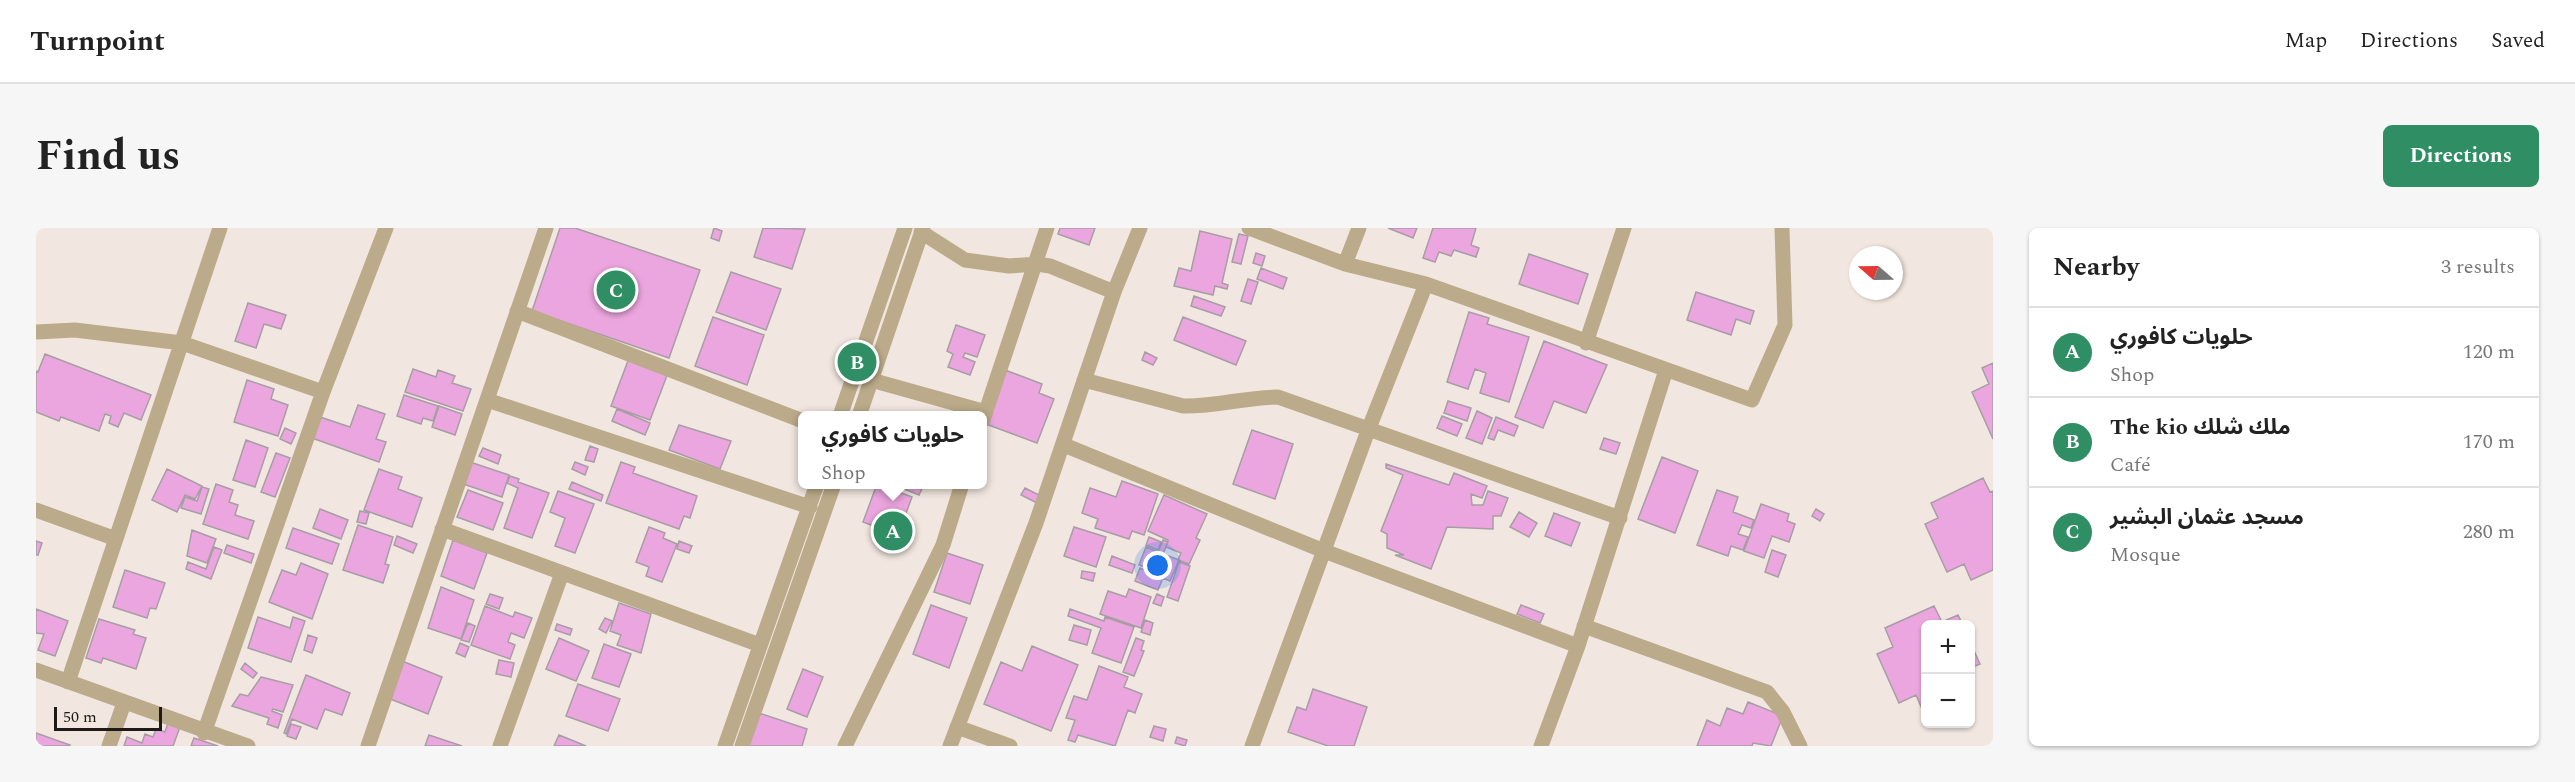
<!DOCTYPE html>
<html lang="en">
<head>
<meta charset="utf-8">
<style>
	:root { --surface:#fff; --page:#f6f6f6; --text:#222; --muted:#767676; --line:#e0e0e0; --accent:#308e65 }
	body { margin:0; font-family:Spectral,"Noto Sans Arabic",serif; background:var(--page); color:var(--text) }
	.controls { position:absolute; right:18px; bottom:18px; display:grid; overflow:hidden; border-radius:9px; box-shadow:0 2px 4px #0004 }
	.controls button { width:54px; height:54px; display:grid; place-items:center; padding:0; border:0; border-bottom:2px solid var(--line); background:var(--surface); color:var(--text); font:30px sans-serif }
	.compass { position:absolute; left:1813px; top:18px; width:54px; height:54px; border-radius:50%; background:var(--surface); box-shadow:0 2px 4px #0004; rotate:290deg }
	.scale { position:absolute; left:18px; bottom:15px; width:108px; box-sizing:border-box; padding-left:6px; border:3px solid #1e1a17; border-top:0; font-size:16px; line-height:21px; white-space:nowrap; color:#1e1a17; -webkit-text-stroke:4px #f2e7e0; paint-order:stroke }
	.you { position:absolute; left:1122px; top:338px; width:21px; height:21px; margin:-15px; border:4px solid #fff; border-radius:50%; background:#1a73e8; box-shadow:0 0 0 9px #1a73e833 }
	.badge { display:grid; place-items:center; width:39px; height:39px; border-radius:50%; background:var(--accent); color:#fff; font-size:20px; font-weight:700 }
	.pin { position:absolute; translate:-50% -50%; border:3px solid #fff; box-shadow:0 2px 6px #0006 }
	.popup { position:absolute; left:762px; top:183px; width:189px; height:78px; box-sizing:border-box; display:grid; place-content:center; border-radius:9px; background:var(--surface); filter:drop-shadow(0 2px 4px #0005); font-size:20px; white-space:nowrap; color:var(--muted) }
	.popup b { font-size:22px; color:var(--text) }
	.popup::after { content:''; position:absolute; left:50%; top:100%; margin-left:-12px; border:12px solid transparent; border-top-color:var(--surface) }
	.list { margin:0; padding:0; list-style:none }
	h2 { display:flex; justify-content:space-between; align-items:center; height:78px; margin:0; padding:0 24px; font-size:26px }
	h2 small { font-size:20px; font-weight:400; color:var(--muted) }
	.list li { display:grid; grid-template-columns:39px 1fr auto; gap:18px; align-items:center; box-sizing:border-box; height:90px; padding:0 24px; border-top:2px solid var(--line) }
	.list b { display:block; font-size:22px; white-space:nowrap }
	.list p { margin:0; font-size:20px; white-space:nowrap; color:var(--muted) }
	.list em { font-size:20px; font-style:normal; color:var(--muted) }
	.map { position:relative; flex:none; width:1957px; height:518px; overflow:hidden; border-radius:9px }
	header { display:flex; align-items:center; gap:36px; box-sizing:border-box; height:84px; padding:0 30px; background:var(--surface); border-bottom:2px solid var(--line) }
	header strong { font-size:28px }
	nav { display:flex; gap:33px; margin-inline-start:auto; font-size:21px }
	.intro { display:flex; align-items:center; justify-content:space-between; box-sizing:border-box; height:144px; padding:0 36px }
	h1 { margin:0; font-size:42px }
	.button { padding:15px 27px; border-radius:9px; background:var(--accent); color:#fff; font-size:21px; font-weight:700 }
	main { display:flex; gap:36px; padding:0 36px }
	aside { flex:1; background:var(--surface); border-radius:9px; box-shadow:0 2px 4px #0004 }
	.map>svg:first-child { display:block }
	.building { fill:#eca6df; stroke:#a79da5; stroke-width:1.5 }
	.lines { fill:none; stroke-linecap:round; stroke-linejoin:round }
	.minor { stroke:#bcab8a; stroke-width:15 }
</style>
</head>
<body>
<header>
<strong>Turnpoint</strong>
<nav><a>Map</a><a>Directions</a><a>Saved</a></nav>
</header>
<div class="intro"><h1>Find us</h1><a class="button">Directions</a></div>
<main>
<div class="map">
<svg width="1957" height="518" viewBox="0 0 1957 518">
	<rect width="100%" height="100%" fill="#f2e7e0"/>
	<!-- building -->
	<path class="building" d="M524 0H539L664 42 633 130 496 83Z
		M678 0 686 3 683 13 675 10Z
		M727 0 769 1 756 41 718 29Z
		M1024 0H1059L1053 17 1022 6Z
		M1352 0H1381L1377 10Z
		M1397 0H1440L1435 17 1443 20 1440 29 1418 22 1415 28 1403 24 1399 34 1387 30Z
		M1164 3 1196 11 1186 55 1192 57 1191 61 1179 58 1177 67 1138 58 1143 40 1155 43Z
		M1203 6 1212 8 1205 36 1196 34Z
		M1220 25 1229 28 1226 38 1217 35Z
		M1493 26 1552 46 1542 76 1483 56Z
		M1225 40 1251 50 1247 61 1221 51Z
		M695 44 745 61 730 102 680 84Z
		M1212 51 1222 54 1215 76 1205 73Z
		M1660 64 1718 83 1714 96 1700 91 1695 107 1651 92Z
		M1158 68 1189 79 1185 88 1155 78Z
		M212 75 250 87 245 101 228 96 220 120 199 113Z
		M1433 84 1453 90 1451 96 1493 109 1473 174 1444 165 1450 145 1439 141 1432 161 1411 154Z
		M677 89 728 107 711 157 659 138Z
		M1147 89 1210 113 1200 137 1138 112Z
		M920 97 949 107 941 129 929 125 927 129 939 134 934 147 912 139 917 126 911 123Z
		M1508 113 1571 137 1550 185 1518 173 1507 200 1479 189Z
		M1109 124 1121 130 1117 137 1106 132Z
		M9 126 115 167 105 192 88 185 82 199 73 195 75 188 69 186 63 203 25 189 23 193 0 184V143L2 144Z
		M593 130 632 145 614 192 575 178Z
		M1957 135V211L1936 164 1953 156 1946 140Z
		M377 141 400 149 402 142 419 148 416 155 435 161 427 183 369 164Z
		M969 142 1006 156 1003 165 1018 171 1001 215 950 196Z
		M211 152 238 161 235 171 252 177 242 208 198 194Z
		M368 167 402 178 397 193 387 190 385 196 361 188Z
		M1412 173 1435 180 1431 193 1408 185Z
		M322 177 349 186 340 211 350 214 343 234 276 210 284 189 314 199Z
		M403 178 426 186 419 207 396 199Z
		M581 181 614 195 609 207 576 193Z
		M1441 183 1456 190 1446 216 1430 210Z
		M1406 188 1426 196 1421 208 1401 200Z
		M1460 189 1482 198 1478 208 1462 202 1458 212 1452 210Z
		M643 197 695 213 684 241 633 222Z
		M249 200 260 205 255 216 244 211Z
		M1216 202 1257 216 1239 271 1197 256Z
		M1568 210 1584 215 1580 226 1564 221Z
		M210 212 232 220 219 259 197 252Z
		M554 218 562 221 558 234 549 232Z
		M447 220 465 227 462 236 443 228Z
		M240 225 254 230 239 269 225 264Z
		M1626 229 1662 243 1639 305 1602 291Z
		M434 234 473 247 466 269 427 256Z
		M539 234 552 239 549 247 536 241Z
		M585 234 599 239 597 245 661 268 654 290 648 288 643 301 570 275Z
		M1350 236 1413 257 1418 245 1451 258 1446 270 1435 266 1436 277H1447L1452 263 1472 270 1465 288H1457V301L1411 299 1395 341 1359 327H1368L1351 320V306L1345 303 1367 247 1350 240Z
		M131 241 166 258 159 271 149 267 141 284 116 272Z
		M343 241 366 249 362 261 386 270 376 299 328 282Z
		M474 248 483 251 482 254 513 265 496 310 468 300 482 260 471 255Z
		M1947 250 1954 264 1957 263V342L1935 352 1928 336 1911 344 1889 296 1902 290 1895 275Z
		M1086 253 1122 266 1108 307 1096 303 1093 311 1059 300 1062 291 1046 285 1054 260 1080 269Z
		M536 254 567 267 565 273 533 261Z
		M180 256 197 262 193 274 202 277 199 287 218 293 212 311 167 296Z
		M841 256 876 269 862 307 827 294Z
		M856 256H888L883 267Z
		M166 259 173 261 165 286 145 280 149 269 161 273Z
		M989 260 1005 268 1001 275 985 267Z
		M432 262 467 275 457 302 421 289Z
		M1681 262 1702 269 1697 284 1718 292 1715 300 1706 297 1702 306 1712 309 1707 322 1695 318 1692 328 1661 317Z
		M522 263 558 276 539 325 519 318 529 290 514 284Z
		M1128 267 1171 286 1160 310 1164 312 1153 336 1142 332 1145 325 1130 319 1132 312 1112 303Z
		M1725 276 1753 286 1751 293 1759 296 1753 314 1736 308 1728 330 1708 323Z
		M284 281 312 292 305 311 277 300Z
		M1780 281 1788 286 1784 293 1776 288Z
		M324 283 333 285 330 296 321 294Z
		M1483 284 1501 295 1493 309 1474 299Z
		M1518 285 1544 295 1535 318 1509 308Z
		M322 297 357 309 349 336 353 337 347 355 307 342Z
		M613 299 629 305 627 310 641 316 626 354 610 348 613 339 600 334Z
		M1038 299 1070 309 1060 339 1028 328Z
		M257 300 303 316 296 336 250 320Z
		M156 302 180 311 171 335 151 328Z
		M361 308 381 316 377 325 358 317Z
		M1113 309 1125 314 1122 322 1110 317Z
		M417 312 451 325 438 361 405 348Z
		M1127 312 1132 314 1127 326 1143 332 1134 353 1127 350 1122 362 1099 353 1104 340 1114 344Z
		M0 313 6 315 2 327H0Z
		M643 313 656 318 653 325 641 321Z
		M191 317 218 326 215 335 188 325Z
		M178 319 186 322 175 351 150 341 152 334 170 341Z
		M1110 319 1122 324 1115 341 1103 337Z
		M1736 322 1750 327 1742 349 1729 344Z
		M911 325 947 337 934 376 898 364Z
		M1076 328 1099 337 1096 345 1073 337Z
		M1143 334 1154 338 1142 373 1131 369Z
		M265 335 292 346 276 391 233 374 246 342 260 347Z
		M89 342 129 355 120 381 114 380 111 390 77 379Z
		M1046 343 1059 345 1057 353 1045 350Z
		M405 359 438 372 425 411 392 400Z
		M1093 361 1115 369 1105 400 1064 386 1072 363 1090 369Z
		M454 366 467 370 463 381 450 376Z
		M1121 366 1128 369 1125 378 1117 375Z
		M583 375 615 386 605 425 581 417 585 407 574 403Z
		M895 377 931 390 913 440 877 426Z
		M1485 377 1508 386 1504 395 1481 386Z
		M449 378 477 389 479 384 496 390 488 410 475 405 472 414 479 417 474 431 435 417Z
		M1898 378 1906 394 1922 387 1927 397H1890V482L1887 483 1880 467 1863 475 1841 426 1857 419 1849 400Z
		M0 381 32 393 19 428 2 422 8 406 0 405Z
		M1034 381 1068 393 1069 389 1098 399 1085 435 1056 425 1065 400 1032 388Z
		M222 389 254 400 257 389 269 393 255 434 212 420Z
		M569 390 576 393 570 405 563 401Z
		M63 391 99 402 97 406 110 410 100 441 67 430 65 435 50 430Z
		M1109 392 1117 395 1114 407 1105 404Z
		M432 395 439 398 433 414 425 412Z
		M521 396 536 401 534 407 519 402Z
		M1038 397 1055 402 1051 417 1033 412Z
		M272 407 281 410 276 425 268 422Z
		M523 410 553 423 540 453 510 441Z
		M1100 410 1108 413 1105 422 1108 423 1098 448 1087 444Z
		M1934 414 1944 436 1934 440Z
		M424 415 433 419 429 429 420 425Z
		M568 416 595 426 583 459 556 450Z
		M996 418 1042 437 1015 503 948 476 965 434 986 443Z
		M463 432 478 435 475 449 460 446Z
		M366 433 406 449 392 486 352 470Z
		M209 435 221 445 217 450 205 441Z
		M1063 438 1092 449 1088 459 1106 466 1099 485 1092 482 1079 518 1042 507 1039 514 1032 512 1039 492 1030 490 1038 468 1051 472Z
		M767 441 787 449 771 489 751 481Z
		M270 447 314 465 306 487 289 481 281 501 256 491 250 506 248 505Z
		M225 449 257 457 247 484 237 481 236 483 246 487 242 500 231 496 233 490 196 478 204 466 212 468Z
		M542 456 584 471 572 503 530 488Z
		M1277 461 1331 479 1318 518H1292L1252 504 1261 479 1270 482Z
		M1712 474 1747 488 1735 518 1717 515 1716 518H1661L1671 492 1684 498 1691 480 1707 486Z
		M720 484 771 501 766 518H709Z
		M132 495 144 499 137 518H88L91 509 106 515 109 506 117 509 120 501 129 504Z
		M255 496 265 499 260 511 251 508Z
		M1118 498 1130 501 1127 513 1114 509Z
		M0 505 34 517 33 518H0Z
		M393 507 426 518H389Z
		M523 507 550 518H518Z
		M1141 509 1151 512 1149 518 1139 515Z
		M158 510 182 518H155Z"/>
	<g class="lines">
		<!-- minor -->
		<path class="minor" d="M1213 0 1309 36 1390 56 1716 172 1749 97 1746 0
			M885 4 929 32 973 38 1001 36 1014 38 1078 64
			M1309 36 1323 0
			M481 83 767 193
			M0 104 39 102 146 115 287 164
			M1550 115 1588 0
			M835 152 950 184
			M1048 152 1147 178C1179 179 1210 169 1242 169L1584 290
			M451 172 774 279
			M804 188 869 0
			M823 188 887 0
			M947 192 1011 0
			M1028 217 1288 323 1542 418
			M0 282 80 311
			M406 301 724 417
			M1548 398 1731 464 1747 484 1764 518
			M0 442 212 518
			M32 454 184 0
			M921 499 974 518
			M168 505 287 164 350 0
			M73 518 88 475
			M332 518 510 0
			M464 518 526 345
			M689 518 781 256
			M706 518 798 256
			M809 518 907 317 926 256
			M914 518 1000 295 1078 64 1104 0
			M1216 518 1333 200 1390 56
			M1505 518 1542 418 1630 142"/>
	</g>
</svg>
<div class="controls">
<button>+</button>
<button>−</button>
</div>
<svg class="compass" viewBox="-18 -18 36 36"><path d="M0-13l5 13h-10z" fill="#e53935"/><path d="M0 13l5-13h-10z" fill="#767676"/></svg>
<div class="scale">50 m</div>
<div class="you"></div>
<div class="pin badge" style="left:857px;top:303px">A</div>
<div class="popup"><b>حلويات كافوري</b>Shop</div>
<div class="pin badge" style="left:821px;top:134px">B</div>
<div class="pin badge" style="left:580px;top:62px">C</div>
</div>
<aside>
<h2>Nearby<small>3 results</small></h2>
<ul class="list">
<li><span class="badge">A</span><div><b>حلويات كافوري</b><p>Shop</p></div><em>120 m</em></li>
<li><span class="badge">B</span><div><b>The kio ملك شلك</b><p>Café</p></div><em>170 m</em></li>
<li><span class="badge">C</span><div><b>مسجد عثمان البشير</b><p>Mosque</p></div><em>280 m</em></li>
</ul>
</aside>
</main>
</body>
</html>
